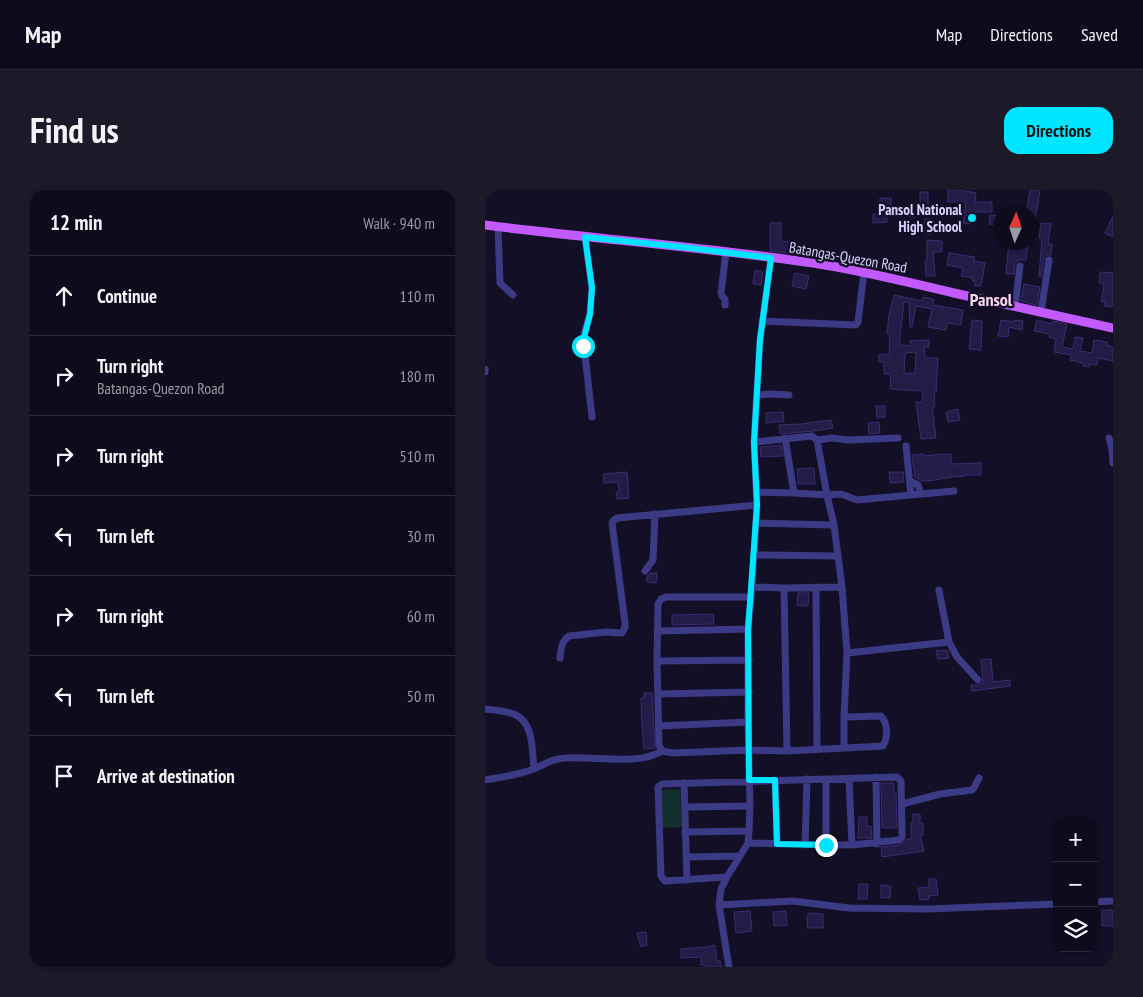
<!DOCTYPE html>
<html lang="en">
<head>
<meta charset="utf-8">
<style>
	:root { --surface:#0e0b1c; --page:#1c1929; --text:#f1f3f6; --muted:#9b9ba3; --line:#2e2b3b; --accent:#00e5ff }
	body { margin:0; font-family:"PT Sans Narrow",sans-serif; background:var(--page); color:var(--text) }
	.controls { position:absolute; right:15px; bottom:15px; display:grid; overflow:hidden; border-radius:10px; box-shadow:0 1px 4px #0004 }
	.controls button { width:45px; height:45px; display:grid; place-items:center; padding:0; border:0; border-bottom:1px solid var(--line); background:var(--surface); color:var(--text); font:25px sans-serif }
	.compass { position:absolute; left:508px; top:15px; width:45px; height:45px; border-radius:50%; background:var(--surface); box-shadow:0 1px 4px #0004; rotate:3deg }
	.stop { position:absolute; width:15px; height:15px; margin:-11px; border:4px solid #00e5ff; border-radius:50%; background:#fff }
	.stop.end { background:#00e5ff; border-color:#fff; box-shadow:0 1px 5px #0008 }
	.list { margin:0; padding:0; list-style:none }
	h2 { display:flex; justify-content:space-between; align-items:center; height:65px; margin:0; padding:0 20px; font-size:21px }
	h2 small { font-size:16px; font-weight:400; color:var(--muted) }
	.list li { display:grid; grid-template-columns:32px 1fr auto; gap:15px; align-items:center; box-sizing:border-box; height:80px; padding:0 20px; border-top:1px solid var(--line) }
	.list b { display:block; font-size:19px; white-space:nowrap }
	.list p { margin:0; font-size:16px; white-space:nowrap; color:var(--muted) }
	.list em { font-size:16px; font-style:normal; color:var(--muted) }
	.icon { flex:none; width:28px; height:28px; fill:none; stroke:currentColor; stroke-width:2; stroke-linecap:round; stroke-linejoin:round }
	.map { position:relative; flex:none; width:628px; height:777px; overflow:hidden; border-radius:15px }
	header { display:flex; align-items:center; gap:30px; box-sizing:border-box; height:70px; padding:0 25px; background:var(--surface); border-bottom:1px solid var(--line) }
	header strong { font-size:24px }
	nav { display:flex; gap:28px; margin-inline-start:auto; font-size:18px }
	.intro { display:flex; align-items:center; justify-content:space-between; box-sizing:border-box; height:120px; padding:0 30px }
	h1 { margin:0; font-size:35px }
	.button { padding:12px 22px; border-radius:15px; background:var(--accent); color:#111; font-size:18px; font-weight:700 }
	main { display:flex; gap:30px; padding:0 30px }
	aside { flex:1; background:var(--surface); border-radius:15px; box-shadow:0 1px 4px #0004 }
	.map>svg:first-child { display:block }
	.green { fill:#12302f }
	.building { fill:#241b47; stroke:#3b2d73; fill-rule:evenodd }
	.lines { fill:none; stroke-linecap:round; stroke-linejoin:round }
	.minor { stroke:#3d3a85; stroke-width:7 }
	.major { stroke:#c25bff; stroke-width:9 }
	.route { stroke:#00e5ff; stroke-width:6 }
	.poi-dot { fill:#00e5ff; stroke:#130f26; stroke-width:2 }
	.labels { text-anchor:middle; dominant-baseline:central; stroke-width:5; stroke-linejoin:round; paint-order:stroke }
	.poi-label { font-size:15px; font-weight:bold; fill:#d9d4ff; stroke:#130f26; text-anchor:end }
	.street-label { font-size:15px; fill:#d9d4ff; stroke:#130f26 }
	.quarter-label { font-size:18px; font-weight:bold; fill:#ffd6f0; stroke:#130f26 }
</style>
</head>
<body>
<header>
<strong>Map</strong>
<nav><a>Map</a><a>Directions</a><a>Saved</a></nav>
</header>
<div class="intro"><h1>Find us</h1><a class="button">Directions</a></div>
<main>
<aside>
<h2>12 min<small>Walk · 940 m</small></h2>
<ul class="list">
<li><svg class="icon" aria-label="ahead" viewBox="0 0 24 24"><path d="M12 20V5M6 11l6-6 6 6"/></svg><div><b>Continue</b></div><em>110 m</em></li>
<li><svg class="icon" aria-label="right" viewBox="0 0 24 24"><path d="M7 20v-9h11M14 6l5 5-5 5"/></svg><div><b>Turn right</b><p>Batangas-Quezon Road</p></div><em>180 m</em></li>
<li><svg class="icon" aria-label="right" viewBox="0 0 24 24"><path d="M7 20v-9h11M14 6l5 5-5 5"/></svg><div><b>Turn right</b></div><em>510 m</em></li>
<li><svg class="icon" aria-label="left" viewBox="0 0 24 24"><path d="M17 20v-9H6M10 6l-5 5 5 5"/></svg><div><b>Turn left</b></div><em>30 m</em></li>
<li><svg class="icon" aria-label="right" viewBox="0 0 24 24"><path d="M7 20v-9h11M14 6l5 5-5 5"/></svg><div><b>Turn right</b></div><em>60 m</em></li>
<li><svg class="icon" aria-label="left" viewBox="0 0 24 24"><path d="M17 20v-9H6M10 6l-5 5 5 5"/></svg><div><b>Turn left</b></div><em>50 m</em></li>
<li><svg class="icon" aria-label="arrive" viewBox="0 0 24 24"><path d="M6 21V4h12l-3 4 3 4H6"/></svg><div><b>Arrive at destination</b></div></li>
</ul>
</aside>
<div class="map">
<svg width="628" height="777" viewBox="0 0 628 777">
	<rect width="100%" height="100%" fill="#130f26"/>
	<!-- green -->
	<path class="green" d="M195 599 197 637 177 638 175 600Z"/>
	<!-- building -->
	<path class="building" d="M463 0H475L491 3 490 12H507V22H489L487 34 478 33 481 12H463Z
		M545 0H555L549 37H546V22H541Z
		M435 2H443V18H435Z
		M395 8H406V18H401L402 32 388 33V24H395Z
		M424 15H431V27H424Z
		M505 25 516 26V35L504 34Z
		M628 26V47L620 43Z
		M444 28 446 44H441L439 29Z
		M285 33H296V51L313 53 312 64 285 61Z
		M556 33 566 34 563 54H567L566 65H562L559 69 556 87 554 86 557 49 554 48Z
		M442 50 457 51V62H448L450 86H441L440 71H442Z
		M524 52H543L541 70H532L530 75 529 84H521Z
		M464 63 490 67 489 71 500 73 496 96H490V91H487L488 88 476 86 478 78 462 75Z
		M270 80 278 82 276 95 268 94Z
		M615 82 628 83V114L626 117 619 116 620 112H616L619 94 614 93Z
		M310 83 324 86 321 99 307 96Z
		M539 94 555 97 552 115 536 111Z
		M409 105 437 111 438 107 449 109 448 115 478 120 476 135 462 133 461 140 443 137 447 119 431 116 427 137H425L424 112H419L414 155 426 156 425 151 444 150V157H439L440 168H453L451 202H449L450 217H447L451 248 436 249 431 212H438L437 201 405 199 406 184H399V172H394V164L404 165 405 145 402 144 404 125ZM431 162 430 184 419 183 420 163Z
		M487 130 497 131 496 160 484 159Z
		M516 130 528 132 529 130 538 131 537 140 524 137 523 147 513 146Z
		M552 130 567 134 568 131 582 134 577 157 588 159 590 147 598 148 595 161 607 163 609 150 622 152V155L628 157V171L613 168 612 175 604 174V177L598 176V173L585 170 586 165 569 162 571 149 564 147 565 144 549 141Z
		M391 216H400V227L392 228Z
		M473 219 475 230 463 232 461 222Z
		M298 222 299 231 281 233V223Z
		M346 230 348 238 329 241 295 244 294 235 316 234Z
		M394 232 395 243 384 244 383 233Z
		M296 255 298 266 276 267 275 257Z
		M438 264V266L458 264V265L466 264V274L496 273V285H479V286L473 287V286L443 291H436L430 287 427 265Z
		M329 278 330 294H313L312 279Z
		M142 282 144 308 132 309 131 302H134L133 292 119 293 118 284Z
		M404 282H418L419 292 405 293Z
		M165 383H172L171 393 162 392V386Z
		M313 403H324L323 416 312 415Z
		M228 424 229 434 187 435V425Z
		M462 460 464 468 453 469 451 461Z
		M506 469 508 492 525 490V496L487 501 486 495H494L498 493 496 470Z
		M159 503H167L170 558 159 559 157 536 156 508 160 507Z
		M396 593H409V603H411L412 638H397Z
		M428 624H435V633H438V645H435L439 661 397 667 396 657 415 655 422 649H426V633H428Z
		M374 627H382V636H386L387 648H373Z
		M444 689H451L453 705 444 706V709L435 710 433 698 444 697Z
		M374 694H383L382 709H373Z
		M396 695 406 696 405 708H396Z
		M617 720H628V736H617Z
		M265 721 267 741 251 743 249 722Z
		M301 721 302 735 289 736 288 722Z
		M323 723 338 724V738H322Z
		M161 742 162 749H161L162 755 156 757 152 743Z
		M230 755 232 771H235L236 777H221L220 775H216V767L196 768V759L222 757Z"/>
	<g class="lines">
		<!-- minor -->
		<path class="minor" d="M13 37 15 93 28 105
			M100 47 107 98 105 124 99 144V156L107 227
			M240 115V109L237 106 236 103 241 62
			M530 117 535 76
			M556 122 564 70
			M277 131 371 135 373 132 379 82
			M0 179V182
			M272 205 284 204 304 205
			M300 248 309 303
			M624 248 627 259
			M332 250 347 248 364 250 413 248
			M269 252 327 246 332 250 342 305 349 335 357 397 362 463 359 527V558
			M421 256 426 305
			M628 259H627L628 273
			M425 291 433 295 436 304
			M272 302 309 303 342 305 356 304 372 310 469 301
			M271 333 349 335
			M269 365 353 366
			M160 381 168 370 170 324
			M267 397 299 398 357 397
			M331 397 332 559
			M299 398 302 561
			M454 400 464 452 472 467 493 490
			M266 407H181L176 409 173 414 172 471 174 555 177 561 188 563 264 560 302 561 398 556C403 548 403 533 396 526L359 527
			M172 441 263 439
			M362 463 464 452
			M75 468C76 459 76 452 84 446L121 442 135 443H137L140 437V433L127 333 129 330 132 328 272 315
			M172 471 264 470
			M173 504 264 502
			M0 519C10 520 23 521 31 525 49 534 47 561 49 579
			M174 536 263 532
			M391 587 392 654
			M364 589 367 655
			M0 590C17 587 33 585 49 579 60 574 69 568 82 568 111 566 152 576 177 561
			M290 590 292 654
			M199 593 202 690
			M417 614 455 604 487 600 489 598 494 588
			M200 617 265 616
			M200 642 264 641
			M320 655 322 589
			M341 655V590
			M201 667 255 666
			M242 687 180 691 176 686 173 597 177 594 412 587 416 591 417 642V647L414 650 367 655 263 653
			M609 712 628 711
			M234 715 308 711 364 718 443 719 572 714
			M244 777 234 715 236 699 242 687 263 653 264 641 265 616 263 532V439L267 397 272 315 269 252 275 150 286 68"/>
		<!-- major -->
		<path class="major" d="M0 35C109 49 219 57 328 73 375 80 422 92 469 103 522 115 575 126 628 138"/>
	</g>
	<g class="lines">
		<!-- route -->
		<path class="route" d="M98 156 100 144 105 124 107 98 100 47 197 57 286 68 275 150 269 252 272 315 263 440 264 590H290L292 654 341 655"/>
	</g>
	<!-- markers -->
	<circle class="poi-dot" cx="487" cy="28" r="5"/>
	<g class="labels">
		<!-- poi labels -->
		<g class="poi-label">
			<text x="477" y="19">Pansol National<tspan x="477" dy="17">High School</tspan></text>
		</g>
		<!-- street labels -->
		<g class="street-label">
			<text transform="translate(363 67) rotate(10)">Batangas-Quezon Road</text>
		</g>
		<!-- quarter labels -->
		<g class="quarter-label">
			<text x="506" y="109">Pansol</text>
		</g>
	</g>
</svg>
<div class="controls">
<button>+</button>
<button>−</button>
<button><svg class="icon" aria-label="layers" viewBox="0 0 24 24"><path d="M12 4l9 5-9 5-9-5zM3 14l9 5 9-5"/></svg></button>
</div>
<svg class="compass" viewBox="-18 -18 36 36"><path d="M0-13l5 13h-10z" fill="#e53935"/><path d="M0 13l5-13h-10z" fill="#9b9ba3"/></svg>
<div class="stop" style="left:98px;top:156px"></div>
<div class="stop end" style="left:341px;top:655px"></div>
</div>
</main>
</body>
</html>
